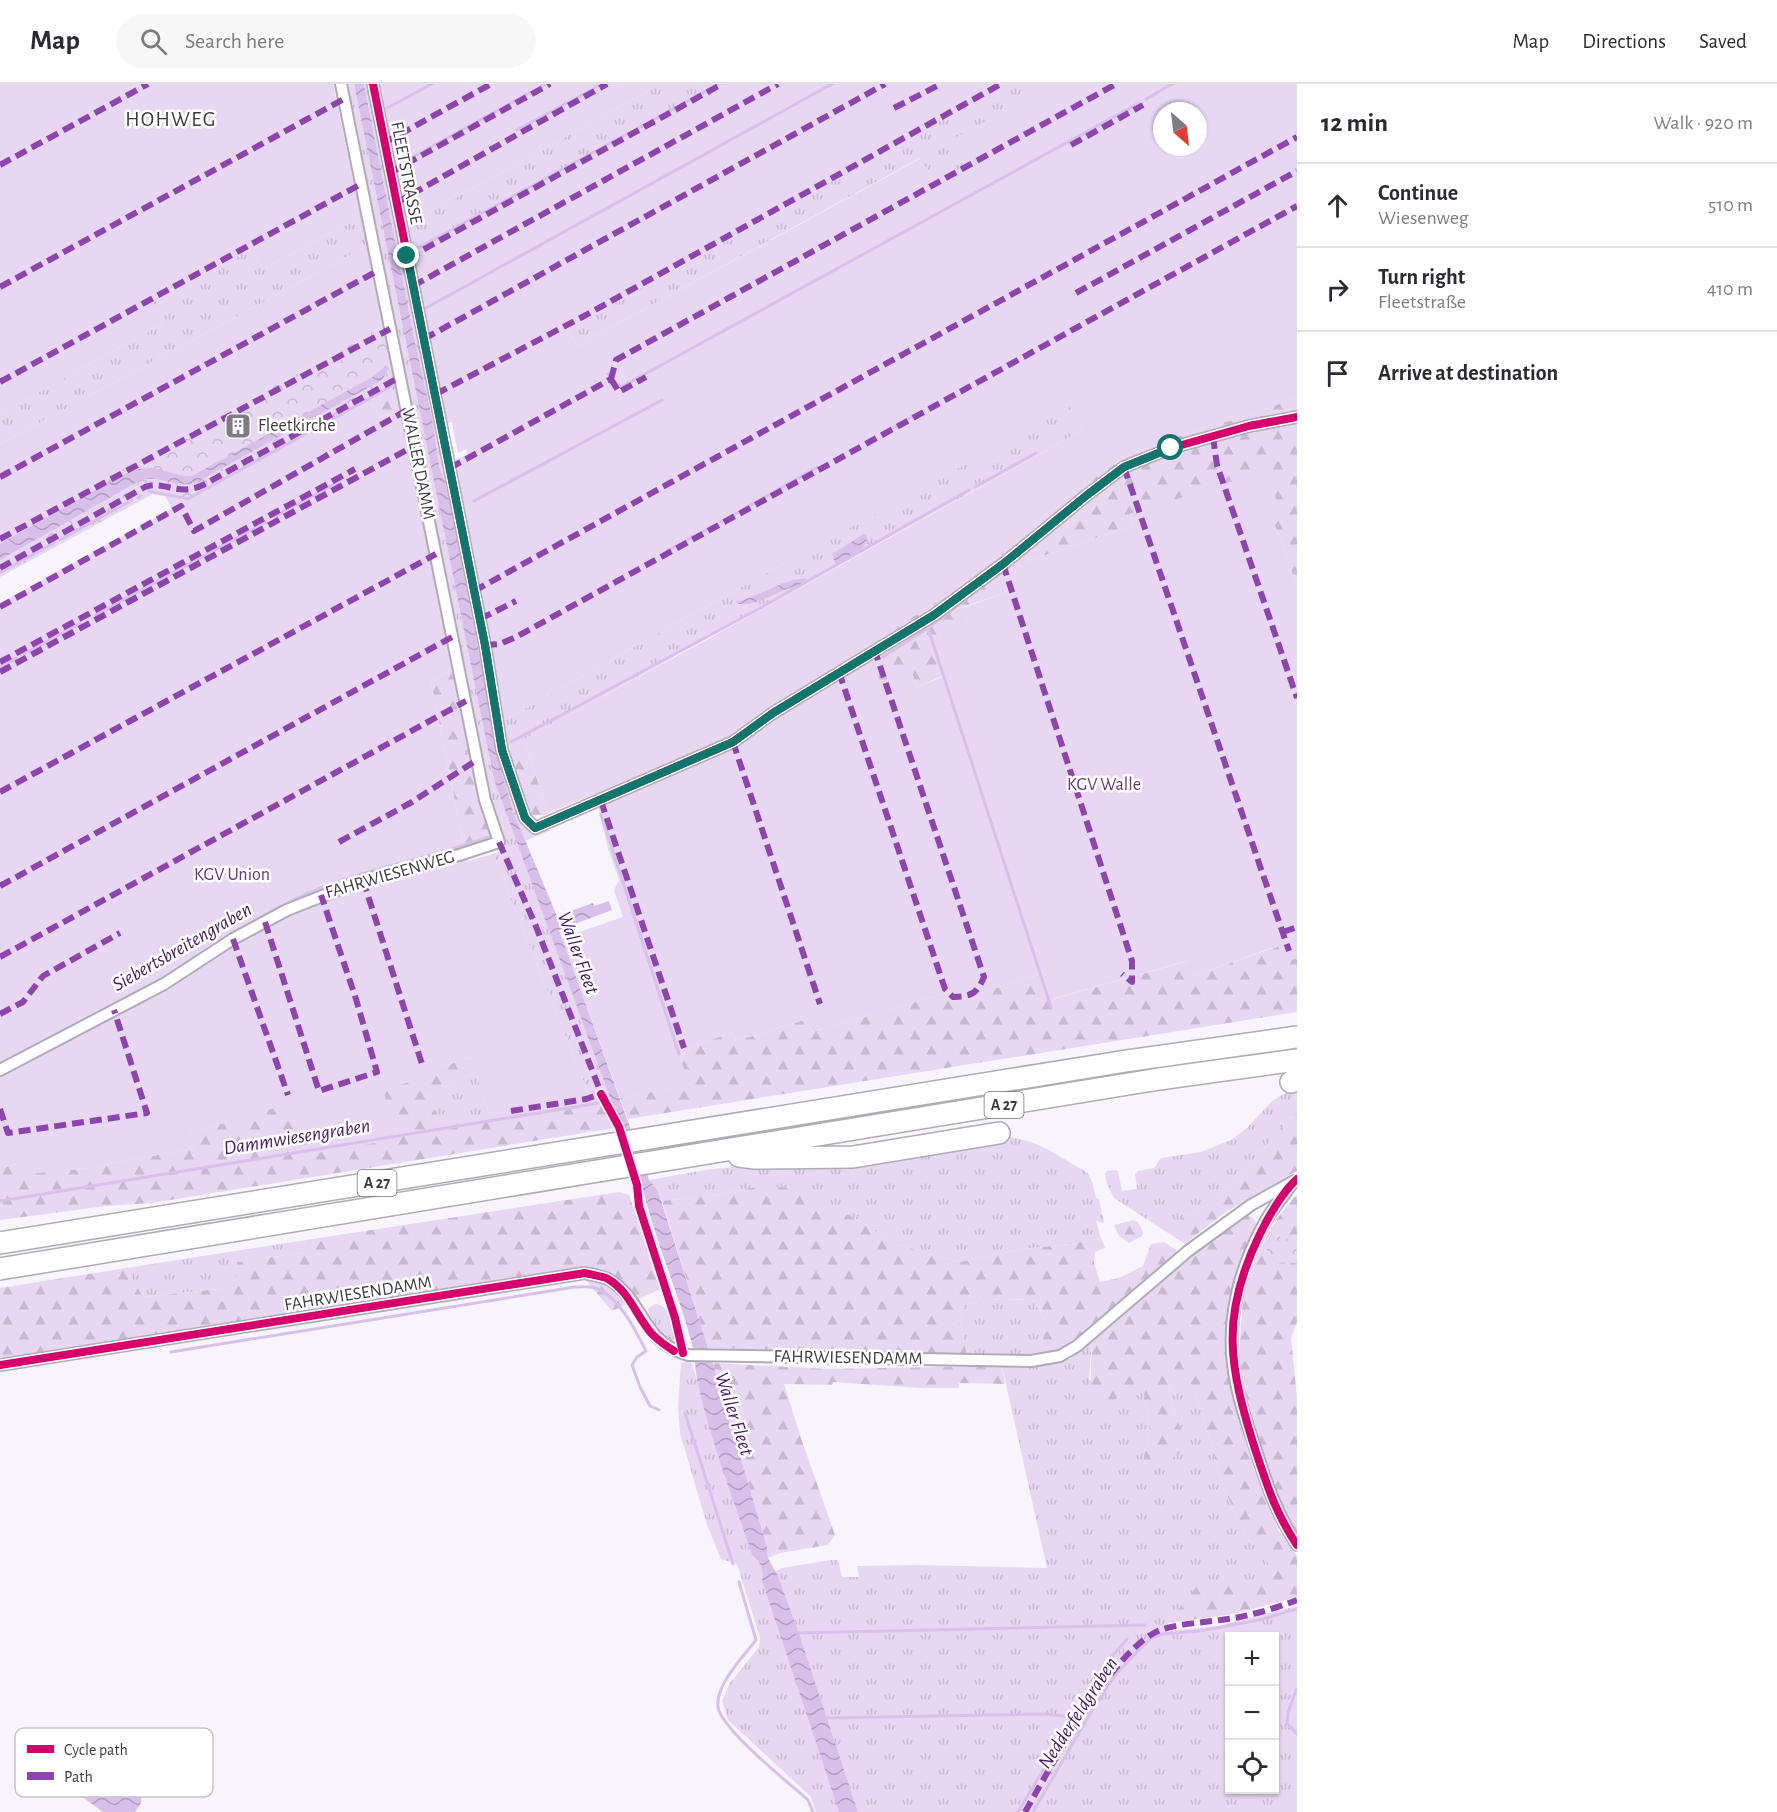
<!DOCTYPE html>
<html lang="en">
<head>
<meta charset="utf-8">
<style>
	:root { --surface:#fff; --page:#f7f7f7; --text:#2b2b33; --muted:#7c7c81; --line:#e1e1e2 }
	body { margin:0; font-family:"Alegreya Sans",sans-serif; background:var(--page); color:var(--text) }
	.controls { position:absolute; right:18px; bottom:18px; display:grid; overflow:hidden; border-radius:0px; box-shadow:0 2px 4px #0004 }
	.controls button { width:54px; height:54px; display:grid; place-items:center; padding:0; border:0; border-bottom:2px solid var(--line); background:var(--surface); color:var(--text); font:30px sans-serif }
	.compass { position:absolute; left:1153px; top:18px; width:54px; height:54px; border-radius:50%; background:var(--surface); box-shadow:0 2px 4px #0004; rotate:152deg }
	.stop { position:absolute; width:18px; height:18px; margin:-14px; border:4px solid #0f766e; border-radius:50%; background:#fff }
	.stop.end { background:#0f766e; border-color:#fff; box-shadow:0 2px 6px #0008 }
	.list { margin:0; padding:0; list-style:none }
	h2 { display:flex; justify-content:space-between; align-items:center; height:78px; margin:0; padding:0 24px; font-size:26px }
	h2 small { font-size:20px; font-weight:400; color:var(--muted) }
	.list li { display:grid; grid-template-columns:39px 1fr auto; gap:18px; align-items:center; box-sizing:border-box; height:84px; padding:0 24px; border-top:2px solid var(--line) }
	.list b { display:block; font-size:22px; white-space:nowrap }
	.list p { margin:0; font-size:20px; white-space:nowrap; color:var(--muted) }
	.list em { font-size:20px; font-style:normal; color:var(--muted) }
	.icon { flex:none; width:33px; height:33px; fill:none; stroke:currentColor; stroke-width:2; stroke-linecap:round; stroke-linejoin:round }
	.map { position:relative; flex:none; width:1297px; height:1728px; overflow:hidden }
	header { display:flex; align-items:center; gap:36px; box-sizing:border-box; height:84px; padding:0 30px; background:var(--surface); border-bottom:2px solid var(--line) }
	header strong { font-size:28px }
	nav { display:flex; gap:33px; margin-inline-start:auto; font-size:21px }
	.search { width:420px; height:54px; background:var(--page); display:flex; align-items:center; gap:15px; box-sizing:border-box; padding:0 21px; border-radius:33px; color:var(--muted); font-size:22px }
	main { display:flex }
	aside { flex:1; background:var(--surface) }
	.map>svg:first-child { display:block }
	.grass { fill:url(#grass-tufts); fill-rule:evenodd }
	.forest { fill:url(#forest-firs) }
	.park { fill:url(#park-crowns) }
	.garden { fill:#e7d7f2; fill-rule:evenodd }
	.water { fill:url(#water-waves) }
	.lines { fill:none; stroke-linecap:round; stroke-linejoin:round }
	.stream { stroke:#d9c0ea; stroke-width:3 }
	.street-casing { stroke:#b0acb3; stroke-width:14 }
	.highway-casing { stroke:#b0acb3; stroke-width:24 }
	.street { stroke:#fefdff; stroke-width:10 }
	.highway { stroke:#fefdff; stroke-width:21 }
	.quiet { stroke:#8e44ad; stroke-width:6; stroke-dasharray:12 6; stroke-linecap:butt }
	.cycleway-casing { stroke:#fff; stroke-width:11 }
	.cycleway { stroke:#d6006c; stroke-width:8 }
	.route { stroke:#0f766e; stroke-width:8 }
	.labels { text-anchor:middle; dominant-baseline:central; stroke-width:5; stroke-linejoin:round; paint-order:stroke }
	.shield { fill:#fff; stroke:#78757a; stroke-width:1.5 }
	.shield-label { font-size:16px; font-weight:bold; fill:#3e3a41 }
	.street-label { font-size:18px; fill:#3e3a41; stroke:#fff }
	.poi-label { font-size:18px; fill:#3e3a41; stroke:#fff; text-anchor:start }
	.park-label { font-size:18px; fill:#63377c; stroke:#fff }
	.water-label { font-size:20px; font-style:italic; fill:#46195d; stroke:#fff }
	.quarter-label { font-size:21px; letter-spacing:1.5px; fill:#3e3a41; stroke:#fff }
	.key { fill:#fff; stroke:#c5c4c6; stroke-width:1.5 }
	.key-label { font-size:16px; fill:#3e3a41 }
</style>
</head>
<body>
<header>
<strong>Map</strong>
<div class="search"><svg class="icon" aria-label="search" viewBox="0 0 24 24"><circle cx="10" cy="10" r="6"/><path d="M15 15l6 6"/></svg>Search here</div>
<nav><a>Map</a><a>Directions</a><a>Saved</a></nav>
</header>
<main>
<div class="map">
<svg width="1297" height="1728" viewBox="0 0 1297 1728">
	<defs>
		<pattern id="grass-tufts" width="24" height="20" patternUnits="userSpaceOnUse" patternTransform="scale(1.5)"><rect width="24" height="20" fill="#e7d7f2"/><path d="M3 7l-1-3M5 7V3M7 7l1-3M15 17l-1-3M17 17v-4M19 17l1-3" fill="none" stroke="#c7b9d1"/></pattern>
		<pattern id="forest-firs" width="22" height="20" patternUnits="userSpaceOnUse" patternTransform="scale(1.5)"><rect width="22" height="20" fill="#e7d7f2"/><path d="M5 1l3.5 6h-7zM16 11l3.5 6h-7z" fill="#c7b9d1"/></pattern>
		<pattern id="park-crowns" width="20" height="18" patternUnits="userSpaceOnUse" patternTransform="scale(1.5)"><rect width="20" height="18" fill="#e7d7f2"/><path d="M2 6a3 3 0 1 1 6 0M12 15a3 3 0 1 1 6 0" fill="none" stroke="#c7b9d1"/></pattern>
		<pattern id="water-waves" width="16" height="10" patternUnits="userSpaceOnUse" patternTransform="scale(1.5)"><rect width="16" height="10" fill="#d9c0ea"/><path d="M0 5q4-4 8 0t8 0" fill="none" stroke="#b19dbf"/></pattern>
	</defs>
	<rect width="100%" height="100%" fill="#f8f4fc"/>
	<!-- grass -->
	<path class="grass" d="M345 0H354L494 696 622 1043 614 1044 602 1023 592 1018 493 770 507 764 487 699Z
		M364 0H368L521 734 548 743 549 747 525 757 514 730 503 692 453 434 445 398 439 382 432 333 415 258Z
		M661 0H720L480 133 418 196 407 141Z
		M1006 0H1054L954 55 967 81 934 99 920 74 577 262 567 245 812 110 824 101Z
		M361 133 367 162 0 360V330L163 239 153 218 251 164 263 185Z
		M1071 322 1083 346 507 665 501 638 719 515Z
		M476 988 492 1038 444 1047 428 1011Z
		M1297 1002V1029L1289 1034 1243 1090 1225 1108 1202 1124 1182 1134 1171 1147 1187 1158 1185 1160 1114 1114 1107 1100 1105 1090 1107 1087 1116 1086 1118 1087 1122 1107 1137 1105 1135 1090 1138 1087 1154 1084 1161 1074 1201 1068 1231 1056 1246 1045 1272 1017Z
		M1008 1053C1037 1056 1054 1069 1079 1084 1092 1088 1093 1101 1096 1114L1099 1115 1104 1139 1096 1137 1101 1154 1071 1160 1023 1165 960 1178 895 1160 858 1136 750 1104 712 1112 662 1117 658 1107 649 1096 705 1086Z
		M306 1156 301 1169 237 1178V1203L143 1213 126 1184Z
		M999 1215 1033 1216 1046 1238 1040 1273 967 1271 960 1239 965 1220Z
		M655 1220C670 1220 680 1246 673 1259H670L655 1246 648 1225Z
		M1092 1256 1089 1295 1108 1320 1128 1307H1144L1150 1349 1144 1372 1185 1351 1175 1333 1169 1301 1187 1288 1202 1329 1223 1402 1245 1452 1263 1470 1275 1491 1260 1502 1229 1497 1168 1539V1547L1218 1542 1297 1522V1728H858L799 1549 778 1492 774 1488 782 1484 831 1476H838L842 1493H859L857 1482 917 1481 1047 1484 1002 1282 1041 1280 1070 1275ZM1230 1552H1274V1706H1230Z
		M691 1278 752 1471C761 1478 764 1486 762 1497L839 1728H816L811 1713 728 1636 722 1617 730 1599 759 1563 760 1553 737 1480 721 1475 707 1441 680 1349 678 1323 681 1279Z"/>
	<!-- forest -->
	<path class="forest" d="M396 305 400 327 379 334 370 317Z
		M1297 313V503L1273 436 1281 433 1267 387 1130 430 1134 441 1019 480 1005 509 963 523 968 540 945 591 917 603 912 589 950 904 868 561 955 506 1054 424 1089 397 1124 374 1192 347 1250 331Z
		M453 585C463 643 473 698 492 754L464 763 431 598Z
		M524 655 548 729 544 731 530 732 507 665Z
		M1279 862 1285 877 1297 874V928L628 1035 620 1014 688 1001 680 973 691 963 732 948 736 957 807 935 812 948 946 909 950 919 1040 890 1049 916 1188 877 1193 892Z
		M471 973 476 988 428 1011 444 1046 592 1018 602 1023 614 1044 152 1119 106 1122 0 1136V1085L15 1080 19 1090 89 1084 194 1064 190 1049 293 1018 399 1054 382 1007 422 993V990Z
		M1297 1029V1087L1227 1127 1187 1158 1170 1147 1182 1134 1202 1124 1225 1108 1243 1090 1289 1034Z
		M783 1103 804 1109 858 1136 895 1160 960 1178 1023 1165 1071 1160 1101 1154 1105 1164 1095 1168 1094 1179 1100 1198 1119 1194 1143 1182 1151 1160 1164 1158 1176 1166 1175 1173 1067 1266 1040 1273 1046 1238 1033 1216 999 1215 965 1220 960 1239 967 1271 708 1264 662 1117 712 1112 750 1104Z
		M619 1108 629 1111 661 1205 612 1227 584 1194 177 1259 174 1248 0 1274V1204L126 1184 143 1213 237 1203V1178L301 1169 306 1156Z
		M1297 1110V1157L1274 1151 1297 1179V1238L1291 1254 1297 1314V1452L1277 1414 1250 1332 1241 1297 1239 1272 1243 1211 1257 1171 1275 1137Z
		M1245 1130C1256 1134 1257 1138 1257 1149L1227 1258 1229 1291 1243 1348 1258 1393 1279 1447 1297 1472V1513L1233 1530 1168 1539 1198 1501 1229 1497 1260 1501 1275 1491 1263 1470 1245 1452 1223 1402 1202 1329 1187 1289 1169 1301 1175 1333 1185 1351 1179 1370 1151 1385 1144 1372 1150 1349 1144 1308 1128 1307 1108 1320 1090 1313 1092 1256 1229 1141Z
		M1133 1136 1138 1138 1143 1148 1142 1152 1129 1159 1119 1152 1114 1141Z
		M712 1279 827 1285 1002 1282 1005 1300 959 1299V1304H921L833 1298 832 1301 784 1300 802 1357 835 1451 828 1461 780 1469 768 1474 767 1463Z"/>
	<!-- park -->
	<path class="park" d="M383 242 396 305 172 425 165 412 153 410 0 493V453Z
		M1274 1151 1297 1157V1179L1270 1180 1265 1169Z"/>
	<!-- garden -->
	<path class="garden" d="M0 0H333L361 133 263 185 251 164 153 218 163 239 0 330Z
		M381 0H661L407 141 395 87Z
		M720 0H1006L824 101 812 110 567 245 577 262 921 74 934 99 967 81 953 55 1054 0H1297V313L1250 331 1192 347 1124 374 1089 397 1054 424 955 506 868 562 882 603 912 589 917 603 945 592 931 553 968 540 963 524 1005 509 1019 480 1134 441 1130 430 1267 386 1282 433 1273 436 1297 503V874L1285 878 1278 862 1193 892 1187 877 1048 916 1040 890 950 919 946 909 812 948 807 935 736 957 732 948 691 963 680 973 689 1001 620 1014 562 854 623 833 614 806 619 796 608 765 595 710 548 729 524 655 710 554 1083 346 1070 323 719 515 501 638 486 537 454 377 468 370 466 365 458 369 452 338 447 339 412 170ZM1162 27H1198V63H1162Z
		M367 162 383 242 0 453V360Z
		M370 317 379 334 400 327 453 585 431 598 464 763 468 777 493 770 592 1018 492 1038 471 973 422 990 423 993 383 1007 399 1055 311 1070 292 1019 190 1049 194 1064 89 1084 18 1091 15 1080 0 1085V519Z"/>
	<!-- water -->
	<path class="water" d="M354 0H364L415 258 432 333 439 382 445 398 453 434 503 692 514 730 557 832 593 819 594 822 609 817 612 826 559 846 649 1096 658 1107 708 1264 767 1463 768 1474 778 1492 799 1549 858 1728H839L762 1497C764 1486 761 1478 752 1471 733 1414 710 1355 697 1296 695 1284 695 1272 692 1260 677 1205 654 1153 641 1098L494 696Z
		M386 281 389 284 382 296 195 399C176 404 160 391 141 396L0 476V460L122 391C133 387 145 382 157 385 169 387 179 393 192 392L374 292Z
		M864 450 867 451C867 468 850 473 836 481L832 470Z
		M805 494 808 497C799 502 790 503 780 508 763 515 757 521 738 520L736 518C760 512 780 497 805 494Z
		M79 1669 132 1701 142 1710 141 1719 135 1728H103L62 1698 61 1691 73 1670Z"/>
	<g class="lines">
		<!-- stream -->
		<path class="stream" d="M1146 15 1172 0
			M387 24 432 0
			M517 46 602 0
			M396 82 546 0
			M418 164 719 0
			M426 224 832 0
			M608 290 620 303 623 302 1139 19
			M889 346 912 333
			M975 403 1036 369
			M149 407 188 415 392 302
			M138 414 141 412
			M474 417 662 316
			M274 433 340 397
			M721 438 818 383
			M60 456 132 416
			M43 465 54 459
			M667 467 713 442
			M5 486 41 466
			M0 489 3 487
			M96 531 266 438
			M928 544 1051 923
			M24 570 81 539
			M883 573 928 544 994 493
			M0 583 16 574
			M511 658 755 527 969 406
			M601 731 679 970
			M173 888C216 860 258 832 304 811 363 784 428 776 488 753
			M108 924 165 893
			M0 1117 599 1019
			M171 1268 575 1203C581 1203 589 1202 595 1204 618 1211 636 1247 646 1267L637 1273 632 1281 640 1303 650 1322 659 1326
			M685 1329 733 1480
			M739 1498 756 1556C744 1572 715 1601 718 1623 721 1645 790 1700 808 1716L813 1728
			M796 1549 1145 1541
			M1296 1606 1288 1629 1287 1639 1297 1650
			M824 1634 1044 1630 1074 1633
			M1018 1728 1109 1576 1127 1555
			M1033 1728 1094 1623 1117 1589 1150 1555 1162 1550 1200 1547 1259 1536 1297 1525"/>
		<!-- street casing -->
		<g class="street-casing">
			<path id="street" d="M373 0 485 561 502 666 525 734 535 744 733 658 773 629 934 531 1003 480 1087 411 1124 383 1171 364 1249 342 1297 333
				M0 986 164 900 233 855 287 826 363 796 459 771 499 758 485 716 341 0
				M1291 1101C1283 1113 1272 1125 1265 1138 1241 1181 1227 1231 1233 1280 1236 1307 1245 1334 1254 1360 1266 1398 1275 1427 1297 1461
				M0 1281 585 1189C592 1191 601 1192 608 1195 645 1216 639 1257 688 1271L1031 1277 1060 1272 1077 1262 1188 1167 1251 1121 1294 1097"/>
		</g>
		<!-- highway casing -->
		<g class="highway-casing">
			<path id="highway" d="M1291 998 1297 995
				M739 1072 755 1074 853 1073 999 1049
				M0 1159 1126 977 1297 953
				M0 1185 1159 995 1297 976"/>
		</g>
		<!-- street -->
		<use href="#street" class="street"/>
		<!-- highway -->
		<use href="#highway" class="highway"/>
		<!-- quiet -->
		<path class="quiet" d="M894 24 941 0
			M384 59 491 0
			M1071 61 1143 21
			M0 81 148 0
			M390 89 550 0
			M396 119 607 0
			M407 172 417 169 722 0
			M413 202 778 0
			M0 203 344 15
			M1076 209 1297 87
			M424 255 885 0
			M611 295 616 276 1116 0
			M611 295 619 308 646 293
			M0 298 361 100
			M436 310 586 231 1001 0
			M1213 353 1217 381 1297 614
			M1124 383 1289 867
			M450 384 611 295
			M0 393 379 186
			M0 455 390 245
			M1003 480 1132 877V898L1122 890
			M0 484 145 403C165 396 177 413 203 401L400 293
			M474 507 1297 53
			M0 523 181 422 194 447 407 326
			M480 535 516 517
			M485 561 500 560 516 553 1297 122
			M0 578 355 385
			M0 588 414 362
			M839 588 945 905 953 913C972 912 976 911 984 893L875 567
			M733 658 820 920
			M0 708 436 470
			M601 717 684 964
			M339 758 412 718 477 676
			M499 758 535 840 603 1014
			M363 796 422 980
			M0 802 452 553
			M265 838 319 1007 377 988 356 915 321 811
			M1283 848 1297 843
			M233 855 288 1011
			M0 873 466 617
			M0 930 23 918 43 892 120 849
			M0 1025 8 1049 147 1029 114 926
			M511 1027 586 1015 601 1010
			M1025 1728C1051 1683 1115 1560 1163 1545 1188 1538 1215 1538 1240 1533 1259 1529 1279 1523 1297 1516"/>
		<!-- cycleway casing -->
		<g class="cycleway-casing">
			<path id="cycleway" d="M373 0 485 561 502 666 525 734 535 744 733 658 773 629 934 531 1003 480 1087 411 1124 383 1171 364 1249 342 1297 333
				M601 1010 619 1043 637 1101 639 1122 675 1234 683 1269
				M1297 1095C1283 1107 1267 1135 1259 1152 1220 1233 1229 1282 1255 1365 1267 1401 1275 1428 1297 1461
				M0 1281 585 1189C592 1191 602 1192 608 1195 630 1208 636 1232 652 1250 659 1257 666 1262 674 1267"/>
		</g>
		<!-- cycleway -->
		<use href="#cycleway" class="cycleway"/>
	</g>
	<g class="lines">
		<!-- route -->
		<path class="route" d="M407 172 485 561 502 666 525 734 535 744 733 658 773 629 934 531 1003 480 1087 411 1124 383 1171 364"/>
	</g>
	<!-- icons -->
	<defs>
		<g id="building-square" transform="scale(1.35)"><rect x="-9" y="-9" width="18" height="18" rx="4" fill="#7f7b82" stroke="#fff"/><path d="M-4-6H4V6H1V3H-1V6H-4ZM-2.5-4.3h1.7v1.8h-1.7ZM.8-4.3h1.7v1.8H.8ZM-2.5-1h1.7V.8h-1.7ZM.8-1h1.7V.8H.8Z" fill="#fff"/></g>
	</defs>
	<g fill-rule="evenodd">
		<use href="#building-square" x="238" y="342"/>
	</g>
	<g class="labels">
		<!-- shield labels -->
		<g class="shield">
			<rect x="984.5" y="1008" width="39" height="26" rx="4.5"/>
			<rect x="357.5" y="1086" width="39" height="26" rx="4.5"/>
		</g>
		<g class="shield-label">
			<text x="1004" y="1021">A 27</text>
			<text x="377" y="1099">A 27</text>
		</g>
		<!-- street labels -->
		<g class="street-label">
			<text transform="translate(406 89) rotate(79)">FLEETSTRASSE</text>
			<text transform="translate(418 380) rotate(79)">WALLER DAMM</text>
			<text transform="translate(390 791) rotate(-16)">FAHRWIESENWEG</text>
			<text transform="translate(358 1210) rotate(-9)">FAHRWIESENDAMM</text>
			<text transform="translate(848 1274) rotate(1)">FAHRWIESENDAMM</text>
		</g>
		<!-- poi labels -->
		<g class="poi-label">
			<text x="258" y="342">Fleetkirche</text>
		</g>
		<!-- park labels -->
		<g class="park-label">
			<text x="1104" y="701">KGV Walle</text>
			<text x="232" y="791">KGV Union</text>
		</g>
		<!-- water labels -->
		<g class="water-label">
			<text transform="translate(182 863) rotate(-30)">Siebertsbreitengraben</text>
			<text transform="translate(578 869) rotate(70)">Waller Fleet</text>
			<text transform="translate(297 1053) rotate(-9)">Dammwiesengraben</text>
			<text transform="translate(734 1330) rotate(72)">Waller Fleet</text>
			<text transform="translate(1078 1629) rotate(-57)">Nedderfeldgraben</text>
		</g>
		<!-- quarter labels -->
		<g class="quarter-label">
			<text x="171" y="35">HOHWEG</text>
		</g>
	</g>
	<!-- legend -->
	<rect x="15" y="1644" width="198" height="69" rx="9" class="key"/>
	<rect x="27" y="1661" width="27" height="8" fill="#d6006c"/>
	<rect x="27" y="1688" width="27" height="8" fill="#8e44ad"/>
	<g class="key-label">
		<text x="64" y="1671">Cycle path</text>
		<text x="64" y="1698">Path</text>
	</g>
</svg>
<div class="controls">
<button>+</button>
<button>−</button>
<button><svg class="icon" aria-label="locate" viewBox="0 0 24 24"><circle cx="12" cy="12" r="6"/><path d="M12 2v4M12 18v4M2 12h4M18 12h4"/></svg></button>
</div>
<svg class="compass" viewBox="-18 -18 36 36"><path d="M0-13l5 13h-10z" fill="#e53935"/><path d="M0 13l5-13h-10z" fill="#7c7c81"/></svg>
<div class="stop" style="left:1171px;top:364px"></div>
<div class="stop end" style="left:407px;top:172px"></div>
</div>
<aside>
<h2>12 min<small>Walk · 920 m</small></h2>
<ul class="list">
<li><svg class="icon" aria-label="ahead" viewBox="0 0 24 24"><path d="M12 20V5M6 11l6-6 6 6"/></svg><div><b>Continue</b><p>Wiesenweg</p></div><em>510 m</em></li>
<li><svg class="icon" aria-label="right" viewBox="0 0 24 24"><path d="M7 20v-9h11M14 6l5 5-5 5"/></svg><div><b>Turn right</b><p>Fleetstraße</p></div><em>410 m</em></li>
<li><svg class="icon" aria-label="arrive" viewBox="0 0 24 24"><path d="M6 21V4h12l-3 4 3 4H6"/></svg><div><b>Arrive at destination</b></div></li>
</ul>
</aside>
</main>
</body>
</html>
